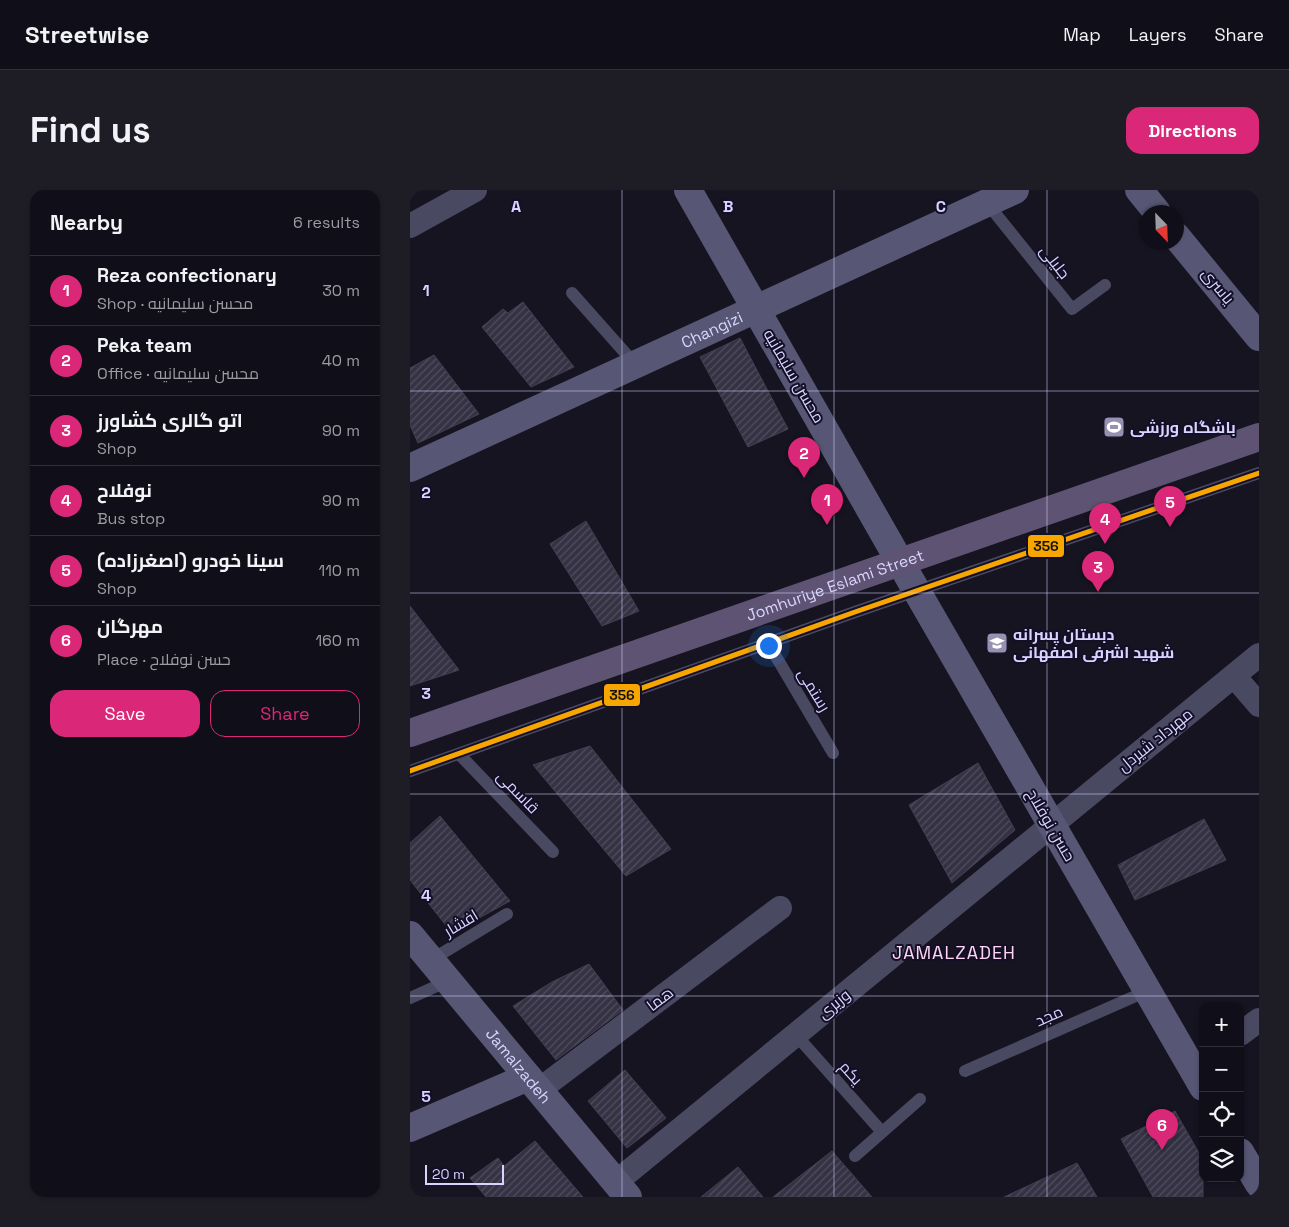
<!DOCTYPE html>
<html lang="en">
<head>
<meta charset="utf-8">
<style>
	:root { --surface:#100f19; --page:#1e1d26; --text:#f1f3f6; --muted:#9c9ca2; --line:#302f38; --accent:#db2777 }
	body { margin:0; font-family:"Space Grotesk",Cairo,sans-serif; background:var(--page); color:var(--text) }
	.controls { position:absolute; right:15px; bottom:15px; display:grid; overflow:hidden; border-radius:10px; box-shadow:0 1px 4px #0004 }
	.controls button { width:45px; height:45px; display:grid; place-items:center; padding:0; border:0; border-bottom:1px solid var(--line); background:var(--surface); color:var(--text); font:25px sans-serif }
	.compass { position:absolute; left:729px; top:15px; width:45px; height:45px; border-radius:50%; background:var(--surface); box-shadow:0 1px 4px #0004; rotate:157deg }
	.scale { position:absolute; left:15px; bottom:12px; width:79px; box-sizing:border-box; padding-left:5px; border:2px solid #d9d4ff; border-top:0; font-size:14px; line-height:18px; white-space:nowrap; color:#d9d4ff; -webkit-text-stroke:4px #130f26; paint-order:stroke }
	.you { position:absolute; left:358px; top:455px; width:18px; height:18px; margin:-12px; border:4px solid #fff; border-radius:50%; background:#1a73e8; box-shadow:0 0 0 8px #1a73e833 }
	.badge { display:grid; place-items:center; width:32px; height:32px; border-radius:50%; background:var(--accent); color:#fff; font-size:16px; font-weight:700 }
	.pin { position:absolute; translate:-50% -41px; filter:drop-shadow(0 1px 2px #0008) }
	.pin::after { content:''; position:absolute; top:26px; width:18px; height:15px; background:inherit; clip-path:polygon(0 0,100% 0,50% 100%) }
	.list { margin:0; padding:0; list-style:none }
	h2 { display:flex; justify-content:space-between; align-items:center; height:65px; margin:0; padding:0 20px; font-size:21px }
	h2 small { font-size:16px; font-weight:400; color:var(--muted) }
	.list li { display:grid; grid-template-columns:32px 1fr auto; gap:15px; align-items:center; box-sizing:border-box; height:70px; padding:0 20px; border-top:1px solid var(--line) }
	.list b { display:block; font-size:19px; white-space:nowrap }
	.list p { margin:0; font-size:16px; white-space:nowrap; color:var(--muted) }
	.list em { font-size:16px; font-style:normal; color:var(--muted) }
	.actions { display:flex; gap:10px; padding:15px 20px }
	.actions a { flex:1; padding:11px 0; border:1px solid var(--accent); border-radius:15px; text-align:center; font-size:18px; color:var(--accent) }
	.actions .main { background:var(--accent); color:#fff }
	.icon { flex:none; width:28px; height:28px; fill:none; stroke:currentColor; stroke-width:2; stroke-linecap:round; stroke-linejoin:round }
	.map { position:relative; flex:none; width:849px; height:1007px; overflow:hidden; border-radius:15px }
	header { display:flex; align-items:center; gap:30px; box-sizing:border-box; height:70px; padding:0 25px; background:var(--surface); border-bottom:1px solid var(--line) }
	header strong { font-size:24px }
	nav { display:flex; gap:28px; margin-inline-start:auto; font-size:18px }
	.intro { display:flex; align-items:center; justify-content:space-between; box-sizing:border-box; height:120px; padding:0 30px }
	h1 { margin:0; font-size:35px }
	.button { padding:12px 22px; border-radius:15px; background:var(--accent); color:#fff; font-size:18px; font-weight:700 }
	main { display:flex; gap:30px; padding:0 30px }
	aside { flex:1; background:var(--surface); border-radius:15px; box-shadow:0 1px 4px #0004 }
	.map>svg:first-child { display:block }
	.building { fill:url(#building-hatch); stroke:#433f54 }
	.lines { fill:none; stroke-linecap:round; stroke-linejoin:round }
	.lane { stroke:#4a4962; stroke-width:12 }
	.street { stroke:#4a4962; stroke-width:24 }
	.secondary { stroke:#575674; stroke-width:28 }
	.primary { stroke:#5e5373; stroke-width:28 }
	.bus-1-casing { stroke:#130f26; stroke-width:9 }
	.bus-1 { stroke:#f7a600; stroke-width:5 }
	.grid { fill:none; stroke:#d9d4ff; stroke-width:1; stroke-opacity:0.55 }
	.labels { text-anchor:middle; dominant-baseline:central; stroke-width:4; stroke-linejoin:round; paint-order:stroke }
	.street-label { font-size:16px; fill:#d9d4ff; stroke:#130f26 }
	.poi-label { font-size:16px; font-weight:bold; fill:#d9d4ff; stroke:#130f26; text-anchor:start }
	.neighbourhood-label { font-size:18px; letter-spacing:1px; fill:#ffd6f0; stroke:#130f26 }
	.grid-label { font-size:16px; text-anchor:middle; font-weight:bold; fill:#d9d4ff; stroke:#130f26; stroke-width:4; stroke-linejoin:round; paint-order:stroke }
	.line-badge { stroke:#130f26; stroke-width:2 }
	.pale-badge-label { font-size:14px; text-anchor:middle; font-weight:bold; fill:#111 }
</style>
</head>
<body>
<header>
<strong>Streetwise</strong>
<nav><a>Map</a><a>Layers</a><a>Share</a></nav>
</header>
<div class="intro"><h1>Find us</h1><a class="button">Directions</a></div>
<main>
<aside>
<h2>Nearby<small>6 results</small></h2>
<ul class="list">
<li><span class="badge">1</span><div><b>Reza confectionary</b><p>Shop · محسن سلیمانیه</p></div><em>30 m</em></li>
<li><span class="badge">2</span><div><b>Peka team</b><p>Office · محسن سلیمانیه</p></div><em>40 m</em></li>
<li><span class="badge">3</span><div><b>اتو گالری کشاورز</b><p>Shop</p></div><em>90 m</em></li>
<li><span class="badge">4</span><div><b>نوفلاح</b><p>Bus stop</p></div><em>90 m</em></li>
<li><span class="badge">5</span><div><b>سینا خودرو (اصغرزاده)</b><p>Shop</p></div><em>110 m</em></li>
<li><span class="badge">6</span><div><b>مهرگان</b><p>Place · حسن نوفلاح</p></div><em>160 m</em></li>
</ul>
<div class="actions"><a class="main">Save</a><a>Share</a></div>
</aside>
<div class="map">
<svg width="849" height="1007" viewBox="0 0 849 1007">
	<defs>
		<pattern id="building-hatch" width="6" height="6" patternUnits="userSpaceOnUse" patternTransform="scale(1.25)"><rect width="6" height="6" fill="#343243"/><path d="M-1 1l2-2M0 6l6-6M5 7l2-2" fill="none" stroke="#514f5f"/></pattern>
	</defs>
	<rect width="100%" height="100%" fill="#161421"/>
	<!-- building -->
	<path class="building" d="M113 112 164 177 121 197 72 137 93 119 98 123Z
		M330 148 378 239 338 257 290 167Z
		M24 165 69 224 8 253 0 235V178Z
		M176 331 229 421 192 436 140 354Z
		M0 416 49 480 0 496Z
		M180 556 261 659 216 686 123 575Z
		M568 573 605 640 542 693 499 615Z
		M30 626 100 711 42 743 0 690V653Z
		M794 629 816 670 725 710 708 675Z
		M179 774 213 820 146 870 103 816 142 792Z
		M215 880 256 928 217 958 178 911Z
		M765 921 793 970V1007H743L711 949Z
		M125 951 173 1007H76L60 988 88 968 94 976Z
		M422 961 462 1007H363Z
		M667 973 687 1007H594Z
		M328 977 353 1007H291Z"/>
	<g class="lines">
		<!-- lane -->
		<path class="lane" d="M577 13 662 119 695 95
			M162 103 225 174
			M358 453 423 563
			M49 564 143 662
			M0 581 445 422 849 283
			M21 770 97 724
			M0 808 38 791
			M386 845 472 942
			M555 881 737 801
			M445 966 510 909"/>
		<!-- street -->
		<path class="street" d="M0 36 65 0
			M824 486 849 515
			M830 844 849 830
			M129 900 370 718
			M206 992 849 465"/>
		<!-- secondary -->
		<g class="secondary">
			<path d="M278 0 490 372 793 897"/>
			<path d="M729 0 747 22"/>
			<path d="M766 46 849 147"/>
			<path id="s1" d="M0 278 605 0"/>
			<path id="s2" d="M0 745 218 1007"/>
			<path d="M0 938 118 887"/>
			<path d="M830 962 849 994"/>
		</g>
		<!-- primary -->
		<path class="primary" id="s3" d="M0 543 849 247"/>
		<!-- bus-1 casing -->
		<g class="bus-1-casing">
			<path id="bus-1" d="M0 581 445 422 849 283"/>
		</g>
		<!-- bus-1 -->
		<use href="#bus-1" class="bus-1"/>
	</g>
	<!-- grid -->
	<path class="grid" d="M212 0V1007M424 0V1007M637 0V1007M0 201H849M0 403H849M0 604H849M0 806H849"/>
	<!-- icons -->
	<defs>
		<g id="stadium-square" transform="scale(1.125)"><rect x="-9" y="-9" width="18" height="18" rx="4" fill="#9591b1" stroke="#130f26"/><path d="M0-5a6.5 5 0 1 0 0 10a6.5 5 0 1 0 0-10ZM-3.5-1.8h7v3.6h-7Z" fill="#fff"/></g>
		<g id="school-square" transform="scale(1.125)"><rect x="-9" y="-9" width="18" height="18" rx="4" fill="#9591b1" stroke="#130f26"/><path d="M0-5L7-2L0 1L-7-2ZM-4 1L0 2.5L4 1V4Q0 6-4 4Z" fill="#fff"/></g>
	</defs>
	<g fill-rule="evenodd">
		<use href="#stadium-square" x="704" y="237"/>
		<use href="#school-square" x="587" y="453"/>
	</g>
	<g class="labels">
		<!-- street labels -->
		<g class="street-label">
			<text transform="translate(645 72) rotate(52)">جلیلی</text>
			<text transform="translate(808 96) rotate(51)">یاسری</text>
			<text stroke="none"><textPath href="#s1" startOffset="332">Changizi</textPath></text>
			<text transform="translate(384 186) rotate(60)">محسن سلیمانیه</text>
			<text stroke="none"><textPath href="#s3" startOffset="450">Jomhuriye Eslami Street</textPath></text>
			<text transform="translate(404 500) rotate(59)">رستمی</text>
			<text transform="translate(745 550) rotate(-39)">مهرداد شیردل</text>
			<text transform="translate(108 602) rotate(46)">قاسمی</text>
			<text transform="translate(641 635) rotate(60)">حسن نوفلاح</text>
			<text transform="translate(51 733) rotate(-31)">افشار</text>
			<text transform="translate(250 809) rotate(-37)">هما</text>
			<text transform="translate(424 814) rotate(-39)">وزیری</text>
			<text transform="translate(639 826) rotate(-24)">مجد</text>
			<text stroke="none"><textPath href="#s2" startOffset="170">Jamalzadeh</textPath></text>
			<text transform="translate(441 883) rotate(48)">یکم</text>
		</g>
		<!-- poi labels -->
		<g class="poi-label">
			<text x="720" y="237">باشگاه ورزشی</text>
			<text x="603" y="444">دبستان پسرانه<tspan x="603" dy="18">شهید اشرفی اصفهانی</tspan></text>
		</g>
		<!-- neighbourhood labels -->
		<g class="neighbourhood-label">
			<text x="544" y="762">JAMALZADEH</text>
		</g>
	</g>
	<g class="grid-label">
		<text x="106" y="22">A</text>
		<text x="318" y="22">B</text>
		<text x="531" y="22">C</text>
		<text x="16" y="106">1</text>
		<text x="16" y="308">2</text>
		<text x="16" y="509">3</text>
		<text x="16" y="711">4</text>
		<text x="16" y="912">5</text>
	</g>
	<g class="line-badge">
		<rect x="617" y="344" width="38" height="24" rx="5" fill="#f7a600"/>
		<rect x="193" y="493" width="38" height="24" rx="5" fill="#f7a600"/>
	</g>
	<g class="pale-badge-label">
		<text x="636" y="361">356</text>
		<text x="212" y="510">356</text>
	</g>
</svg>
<div class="controls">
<button>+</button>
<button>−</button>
<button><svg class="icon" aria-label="locate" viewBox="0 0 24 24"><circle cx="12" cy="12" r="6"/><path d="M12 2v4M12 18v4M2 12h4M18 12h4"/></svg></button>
<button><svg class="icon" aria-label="layers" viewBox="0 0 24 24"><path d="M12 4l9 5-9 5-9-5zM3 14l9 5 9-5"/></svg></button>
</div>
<svg class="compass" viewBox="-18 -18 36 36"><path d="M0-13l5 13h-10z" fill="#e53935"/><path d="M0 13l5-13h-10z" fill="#9c9ca2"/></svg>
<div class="scale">20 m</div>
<div class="you"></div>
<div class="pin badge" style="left:417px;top:335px">1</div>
<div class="pin badge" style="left:394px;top:288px">2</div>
<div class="pin badge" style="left:688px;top:402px">3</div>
<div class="pin badge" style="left:695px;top:354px">4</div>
<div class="pin badge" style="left:760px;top:337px">5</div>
<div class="pin badge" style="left:752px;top:960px">6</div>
</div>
</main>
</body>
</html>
